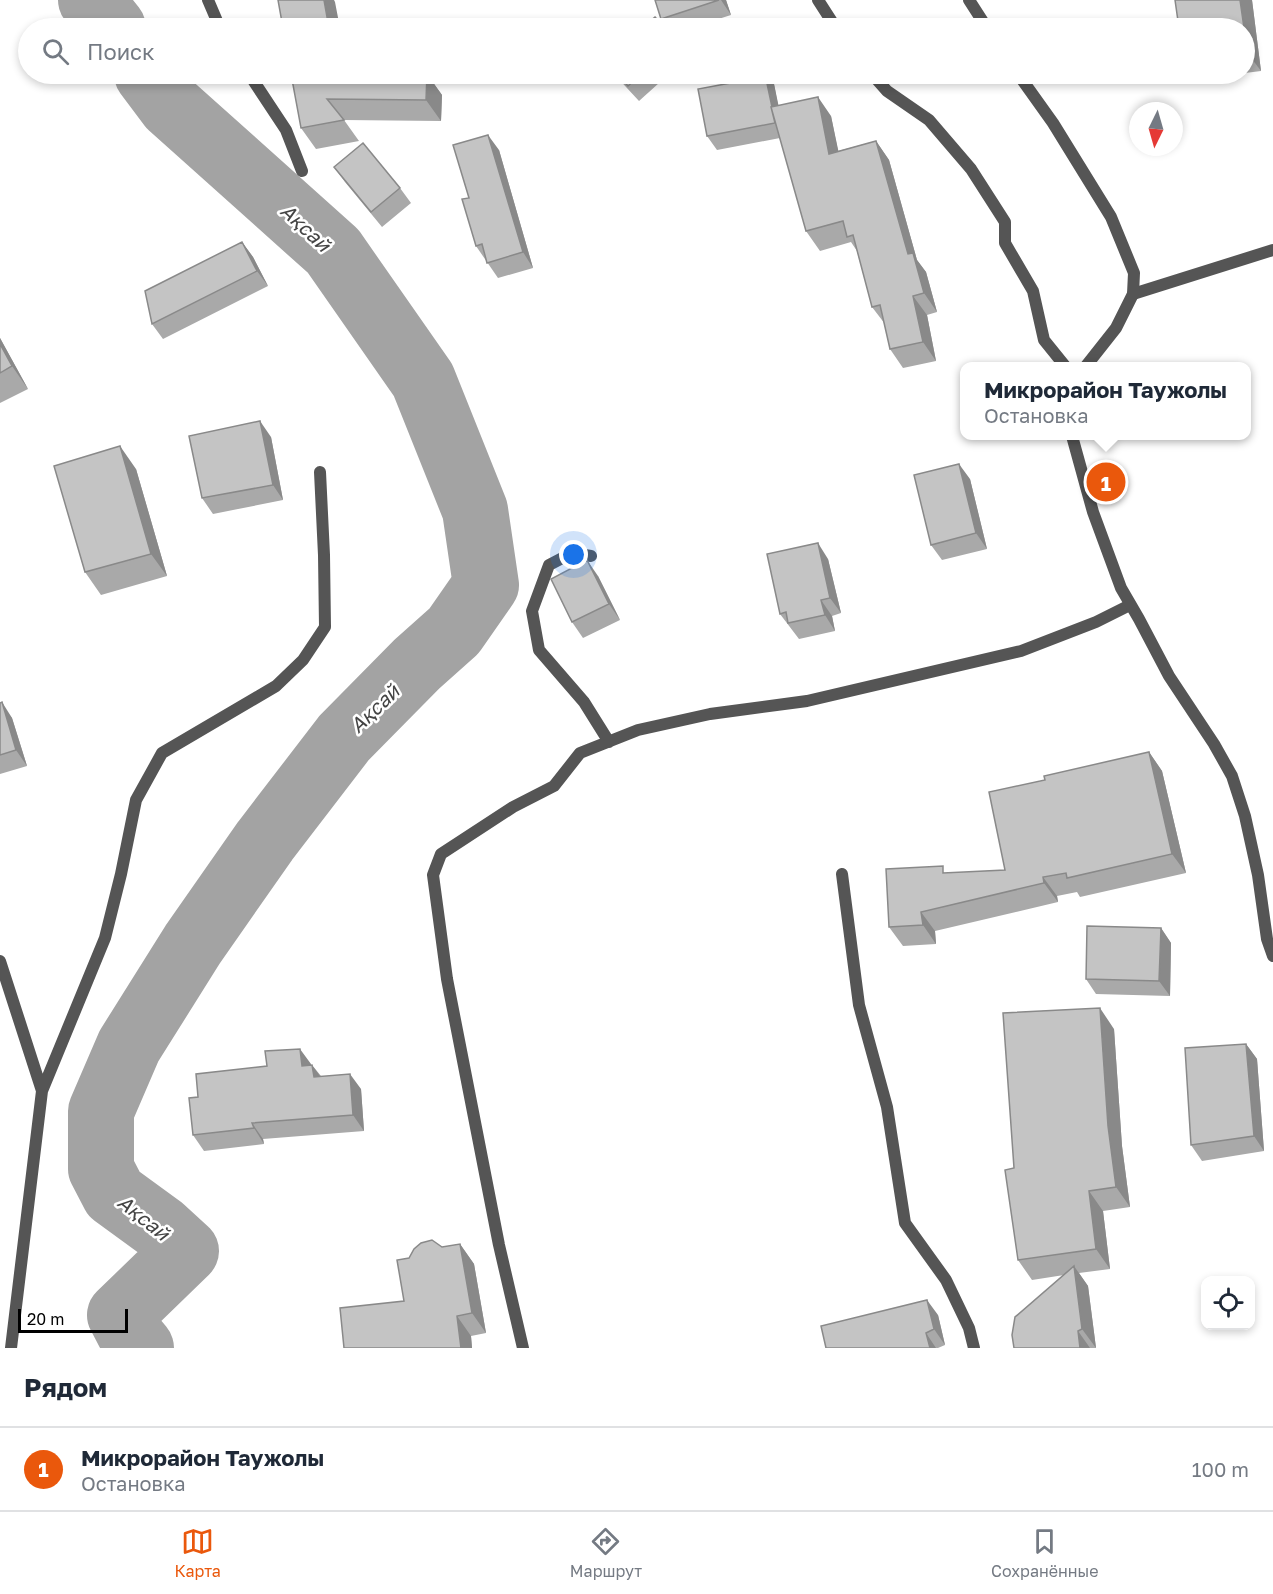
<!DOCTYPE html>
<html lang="ru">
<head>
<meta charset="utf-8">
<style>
	:root { --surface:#fff; --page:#f2f2f3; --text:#1f2937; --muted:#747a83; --line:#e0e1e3; --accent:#ea580c }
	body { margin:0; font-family:"Golos Text",sans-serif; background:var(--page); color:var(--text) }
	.controls { position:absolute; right:18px; bottom:18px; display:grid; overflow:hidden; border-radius:12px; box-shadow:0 3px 9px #0003 }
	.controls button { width:54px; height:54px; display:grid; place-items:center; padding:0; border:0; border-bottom:2px solid var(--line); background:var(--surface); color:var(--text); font:30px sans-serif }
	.compass { position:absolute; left:1129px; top:102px; width:54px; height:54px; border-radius:50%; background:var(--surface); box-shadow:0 3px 9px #0003; rotate:185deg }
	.scale { position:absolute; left:18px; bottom:15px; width:110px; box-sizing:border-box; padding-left:6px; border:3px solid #000; border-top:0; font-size:16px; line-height:21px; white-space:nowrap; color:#000; -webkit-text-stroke:4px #fff; paint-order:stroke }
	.you { position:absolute; left:574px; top:555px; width:21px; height:21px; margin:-15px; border:4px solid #fff; border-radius:50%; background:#1a73e8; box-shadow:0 0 0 9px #1a73e833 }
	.badge { display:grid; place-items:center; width:39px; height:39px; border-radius:50%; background:var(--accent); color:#fff; font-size:20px; font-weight:700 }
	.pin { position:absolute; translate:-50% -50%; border:3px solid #fff; box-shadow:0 2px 6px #0006 }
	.popup { position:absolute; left:960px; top:362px; width:291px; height:78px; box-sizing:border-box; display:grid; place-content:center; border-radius:12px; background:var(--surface); filter:drop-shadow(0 2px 4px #0005); font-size:20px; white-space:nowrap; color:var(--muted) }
	.popup b { font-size:22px; color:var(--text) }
	.popup::after { content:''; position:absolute; left:50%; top:100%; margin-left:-12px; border:12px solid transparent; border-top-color:var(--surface) }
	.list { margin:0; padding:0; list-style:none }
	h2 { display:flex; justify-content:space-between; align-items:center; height:78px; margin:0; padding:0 24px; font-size:26px }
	h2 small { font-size:20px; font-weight:400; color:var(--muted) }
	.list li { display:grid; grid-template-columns:39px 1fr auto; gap:18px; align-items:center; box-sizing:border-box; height:84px; padding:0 24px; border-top:2px solid var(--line) }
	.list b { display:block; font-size:22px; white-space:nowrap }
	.list p { margin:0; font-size:20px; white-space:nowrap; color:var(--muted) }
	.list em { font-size:20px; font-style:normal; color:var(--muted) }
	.icon { flex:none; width:33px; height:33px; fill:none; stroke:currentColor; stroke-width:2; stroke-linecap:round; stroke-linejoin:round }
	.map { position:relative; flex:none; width:1273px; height:1348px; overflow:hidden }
	.search { position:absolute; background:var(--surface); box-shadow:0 3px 9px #0003; left:18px; right:18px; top:18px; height:66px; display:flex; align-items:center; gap:15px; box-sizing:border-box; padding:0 21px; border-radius:33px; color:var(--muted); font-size:22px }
	.sheet { height:162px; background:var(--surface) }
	nav { display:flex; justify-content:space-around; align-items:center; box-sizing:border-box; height:84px; border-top:2px solid var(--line); background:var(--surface); font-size:16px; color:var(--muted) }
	nav a { display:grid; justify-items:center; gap:3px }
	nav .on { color:var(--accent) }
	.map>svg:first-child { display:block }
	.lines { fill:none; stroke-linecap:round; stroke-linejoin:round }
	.river { stroke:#a3a3a3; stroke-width:66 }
	.minor { stroke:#555; stroke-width:12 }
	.tertiary { stroke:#555; stroke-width:12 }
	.wall { fill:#a9a9a9 }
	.shaded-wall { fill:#898989 }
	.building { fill:#c4c4c4; stroke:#898989; stroke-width:1.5 }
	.labels { text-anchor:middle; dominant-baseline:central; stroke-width:5; stroke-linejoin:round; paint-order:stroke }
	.water-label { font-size:20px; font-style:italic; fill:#444; stroke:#fff }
</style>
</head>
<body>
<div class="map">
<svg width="1273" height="1348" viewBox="0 0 1273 1348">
	<rect width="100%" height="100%" fill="#fff"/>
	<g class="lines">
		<!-- river -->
		<path class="river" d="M91 0 113 28
			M141 1348 131 1336 120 1315 186 1251 162 1229 114 1194 101 1169V1111L129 1046 193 944 265 841 344 738 417 664 454 631 486 585 475 510 423 380 333 251 171 106 147 74"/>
		<!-- minor -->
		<path class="minor" d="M208 0 220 28
			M818 0 836 28
			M249 74 286 130 302 171
			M872 74 887 91 929 120 971 169 1005 222V243L1033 291 1044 340 1065 366
			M1133 294 1273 250
			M591 556 572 553 549 565 532 611 539 650 584 702 609 742
			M842 874 859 1005 887 1107 905 1223 946 1280 969 1328 974 1348
			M0 961 42 1091 11 1348
			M42 1091 105 938 121 874 136 800 162 753 276 686 303 660 325 627 324 555 320 472
			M523 1348 499 1245 447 979 433 875 441 854 513 807 554 786 580 753 638 730 710 714 807 701 1021 651 1096 622 1130 605"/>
		<!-- tertiary -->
		<path class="tertiary" d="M969 0 987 28
			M1018 74 1053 123 1111 217 1134 273 1133 294 1116 328 1086 366
			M1072 436 1093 512 1121 588 1139 619 1169 676 1214 744 1232 776 1245 816 1258 875 1267 939 1273 956"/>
	</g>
	<!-- wall -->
	<path class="wall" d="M655 0H726L731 15 690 28H668L661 19Z
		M1252 0 1261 71 1245 73V28Z
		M291 74H427L442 95 441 121 344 120 359 141 316 149 301 128Z
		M614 74H669L639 101Z
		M772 74 778 105 831 116 838 151 876 141 889 160 917 260 926 272 937 312 927 315 936 361 903 368 890 349 885 324 872 307 857 251 851 242 820 251 806 231 780 138 717 150 707 136 741 81Z
		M1193 74H1240L1197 79Z
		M499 150 533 268 498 278 476 246 469 198Z
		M334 167 400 188 411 203 382 227 345 182Z
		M242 242 253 257 268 286 163 339 152 324Z
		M0 338 28 389 0 403Z
		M271 437 283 500 213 514 202 498Z
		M136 469 167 576 101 595 85 572Z
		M970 479 987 549 942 560 931 545Z
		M828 559 841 613 832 616 835 631 799 639 780 614Z
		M598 576 620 620 583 638 572 622Z
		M0 703 12 718 27 766 0 774Z
		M1149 752 1162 771 1186 873 1080 897 1077 892 1057 896 1058 902 935 931 936 944 903 946 889 927 948 873 1005 870 1045 780Z
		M1161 928 1171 943 1170 996 1096 994 1086 979Z
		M1114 1029 1122 1146 1130 1207 1103 1211 1110 1269 1079 1273 1088 1286 1096 1348H1014L1064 1275 1032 1280 1018 1260 1014 1168Z
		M1246 1044 1257 1059 1264 1151 1202 1161 1191 1145Z
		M311 1065H312L321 1076 361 1089 364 1131 263 1139 264 1144 204 1151 193 1135Z
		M460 1244 474 1264 486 1333 471 1336 472 1348H344L404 1301 409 1258 442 1247Z
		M938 1315 945 1345 938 1348H826Z"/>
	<!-- shaded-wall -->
	<path class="shaded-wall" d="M324 0H334L335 2 340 28H329Z
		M721 0H726L731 15Z
		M1240 0H1252L1261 71 1246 51 1245 28H1244Z
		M427 74 442 95 441 121 426 100Z
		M765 74H772L785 137 775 123Z
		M818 97 831 116 843 173 829 154Z
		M488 135 499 150 533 268 523 252Z
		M876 141 889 160 917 260 926 272 937 312 924 293 908 254Z
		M242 242 253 257 268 286 257 271Z
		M913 296 927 315 936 361 923 342Z
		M0 338 28 389 12 366 0 344Z
		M260 421 271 437 283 500 273 485Z
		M120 446 136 469 167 576 151 554Z
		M959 464 970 479 987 549 976 533Z
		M818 543 828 559 841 613 830 598Z
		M587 560 598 576 620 620 609 604Z
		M821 600 832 616 835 631 825 615Z
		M2 702 12 718 27 766 16 750Z
		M1149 752 1162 771 1186 873 1172 854Z
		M1043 877 1057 896 1058 902 1044 883Z
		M921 912 935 931 936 944 923 925Z
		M1161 928 1171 943 1170 996 1159 981Z
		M1100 1008 1114 1029 1122 1146 1130 1207 1116 1187 1108 1126Z
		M1246 1044 1257 1059 1264 1151 1254 1136Z
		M300 1049 311 1064 312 1081 302 1066Z
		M312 1065 323 1080 314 1077Z
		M350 1074 361 1089 364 1131 353 1115Z
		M252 1123 263 1139 264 1144 254 1128Z
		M1089 1191 1103 1211 1110 1269 1096 1249Z
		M460 1244 474 1264 486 1333 472 1313Z
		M1074 1266 1088 1286 1096 1348 1082 1329Z
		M927 1300 938 1315 945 1345 934 1329Z
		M457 1316 471 1336 472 1348H461Z
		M1078 1331 1090 1348H1080Z
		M926 1333 936 1348H930Z"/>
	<!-- building -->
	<path class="building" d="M278 0H324L329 28H283Z
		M655 0H719L661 19Z
		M1175 0H1240L1244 28H1179Z
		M655 17 665 28H642Z
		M1245 36 1246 51H1245Z
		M291 74H427L426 100 327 99 344 120 301 128Z
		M617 74H641L628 86Z
		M744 74H765L772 107H771L775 123 707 136 698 89 741 81Z
		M818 97 829 154 876 141 908 254 913 253 924 293 913 296 923 342 890 349 880 305 872 307 853 235 847 237 843 221 806 231 771 107Z
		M488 135 523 252 487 263 482 244 476 246 462 199 469 198 453 145Z
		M363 143 400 188 371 212 334 167Z
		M242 242 257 271 152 324 145 291Z
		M0 344 12 366 0 373Z
		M260 421 273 485 202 498 189 436Z
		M120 446 151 554 85 572 54 466Z
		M959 464 976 533 931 545 914 475Z
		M818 543 830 598 821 600 825 615 788 623 786 612 780 614 767 554Z
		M587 560 609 604 572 622 551 579Z
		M2 702 16 750 0 755V703Z
		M1149 752 1172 854 1067 878 1066 873 1043 877 1044 883 921 912 923 925 889 927 886 869 943 866V873L1005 870 989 792 1045 780 1044 776Z
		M1087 926 1161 928 1159 981 1086 979Z
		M1100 1008 1108 1126 1116 1187 1089 1191 1096 1249 1018 1260 1005 1170 1014 1168 1003 1013Z
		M1246 1044 1254 1136 1191 1145 1185 1048Z
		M300 1049 302 1066 312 1065 314 1077 350 1074 353 1115 252 1123 254 1128 193 1135 189 1098 198 1097 196 1074 267 1066 265 1051Z
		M432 1240 442 1247 460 1244 472 1313 457 1316 461 1348H344L340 1308 404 1301 397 1260 409 1258 414 1249 421 1243Z
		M1074 1266 1082 1329 1078 1331 1080 1348H1014L1012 1335 1015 1317Z
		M927 1300 934 1329 926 1333 930 1348H826L821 1326Z"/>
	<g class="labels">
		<!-- water labels -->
		<g class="water-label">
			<text transform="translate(306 227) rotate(43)">Ақсай</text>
			<text transform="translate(374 708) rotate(-44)">Ақсай</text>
			<text transform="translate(144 1217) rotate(39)">Ақсай</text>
		</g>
	</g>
</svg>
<div class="controls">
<button><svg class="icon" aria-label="locate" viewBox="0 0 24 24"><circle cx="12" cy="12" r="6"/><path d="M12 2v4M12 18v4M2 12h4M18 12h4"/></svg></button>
</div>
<svg class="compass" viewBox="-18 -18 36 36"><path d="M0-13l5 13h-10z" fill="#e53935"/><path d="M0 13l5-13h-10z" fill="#747a83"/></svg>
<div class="scale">20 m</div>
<div class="you"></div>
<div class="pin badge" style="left:1106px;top:482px">1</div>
<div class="popup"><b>Микрорайон Таужолы</b>Остановка</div>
<div class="search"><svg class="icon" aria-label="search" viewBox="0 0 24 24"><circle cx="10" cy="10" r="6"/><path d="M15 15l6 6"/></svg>Поиск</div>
</div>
<section class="sheet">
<h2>Рядом<small></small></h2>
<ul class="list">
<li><span class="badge">1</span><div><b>Микрорайон Таужолы</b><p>Остановка</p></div><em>100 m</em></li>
</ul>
</section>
<nav>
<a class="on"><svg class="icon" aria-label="map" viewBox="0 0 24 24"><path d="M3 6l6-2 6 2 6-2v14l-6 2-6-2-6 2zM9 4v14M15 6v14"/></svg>Карта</a>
<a><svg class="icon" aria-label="directions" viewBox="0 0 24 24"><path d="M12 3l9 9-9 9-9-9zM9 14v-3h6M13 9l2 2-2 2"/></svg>Маршрут</a>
<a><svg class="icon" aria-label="saved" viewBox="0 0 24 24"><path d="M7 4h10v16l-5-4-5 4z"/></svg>Сохранённые</a>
</nav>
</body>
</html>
